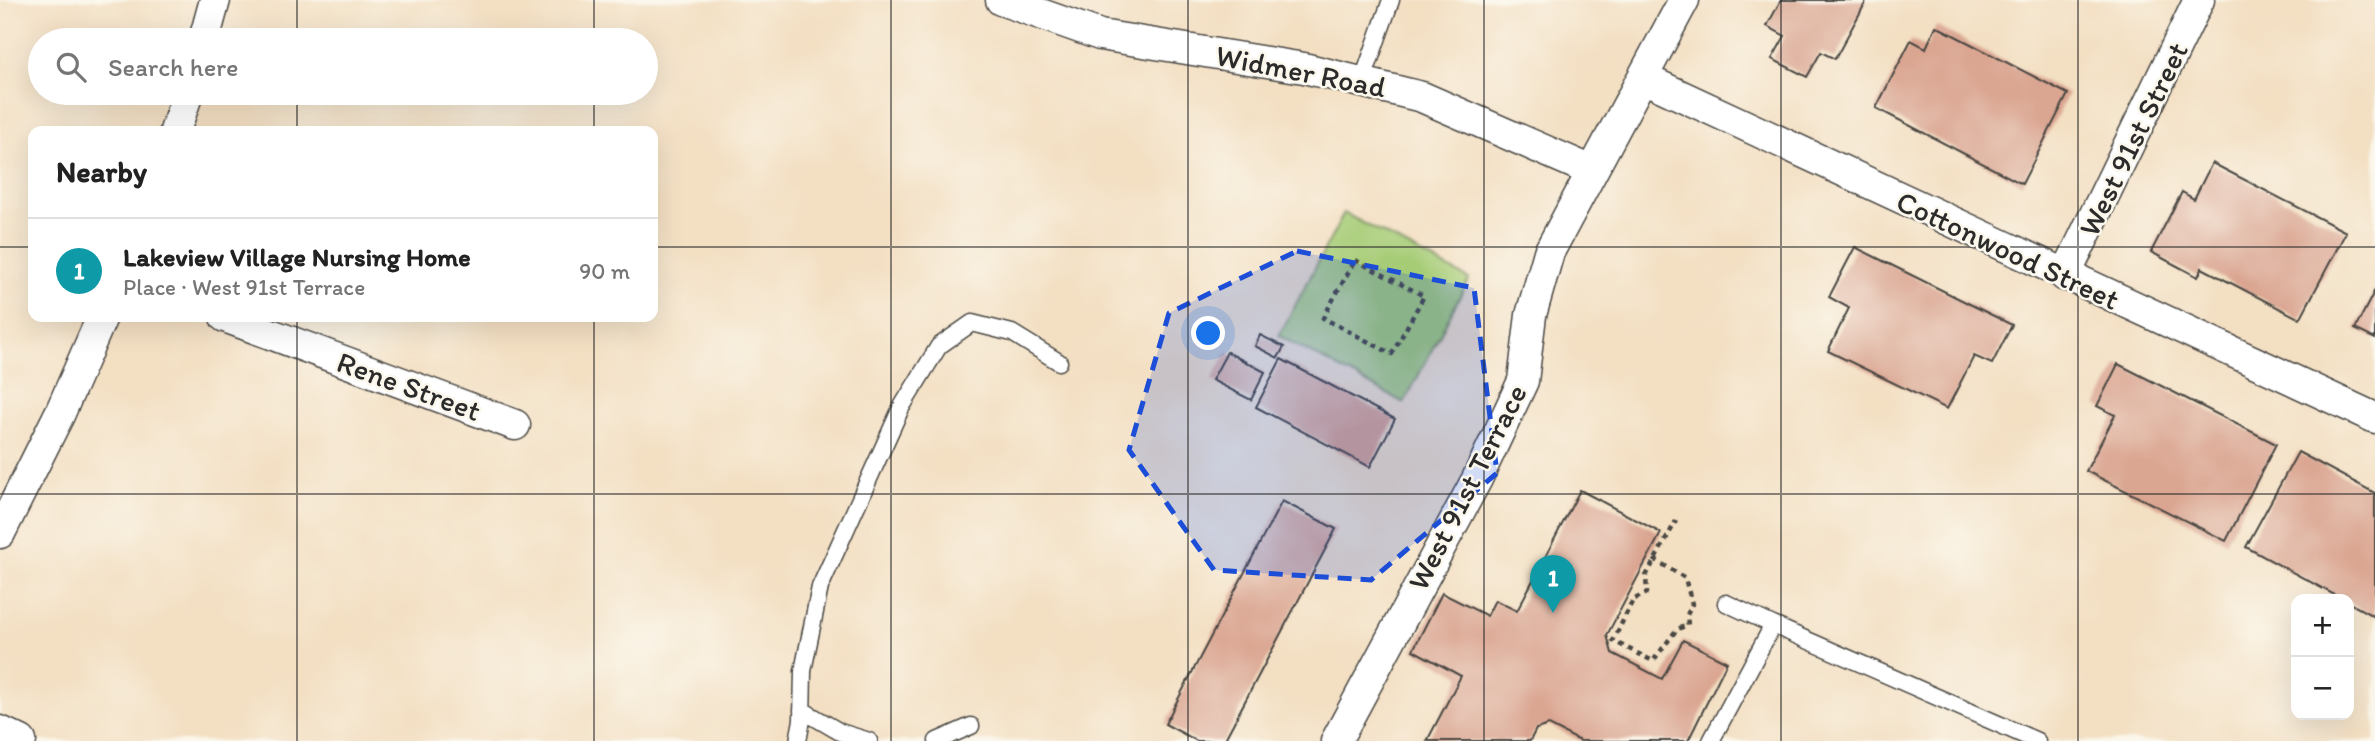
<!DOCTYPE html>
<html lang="en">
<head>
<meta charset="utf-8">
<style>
	:root { --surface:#fff; --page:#f2f2f2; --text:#222; --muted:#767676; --line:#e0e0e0; --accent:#c8321e }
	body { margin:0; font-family:Itim,sans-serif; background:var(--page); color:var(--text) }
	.controls { position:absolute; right:21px; bottom:21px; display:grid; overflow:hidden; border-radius:14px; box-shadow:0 7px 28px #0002 }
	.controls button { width:63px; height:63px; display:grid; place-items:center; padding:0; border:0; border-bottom:2px solid var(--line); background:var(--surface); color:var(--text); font:35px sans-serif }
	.you { position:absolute; left:1209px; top:334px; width:24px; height:24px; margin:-18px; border:5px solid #fff; border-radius:50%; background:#1a73e8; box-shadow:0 0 0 10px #1a73e833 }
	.badge { display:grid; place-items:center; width:46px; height:46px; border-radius:50%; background:var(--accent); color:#fff; font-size:23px; font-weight:700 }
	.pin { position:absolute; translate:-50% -58px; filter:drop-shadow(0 2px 4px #0008) }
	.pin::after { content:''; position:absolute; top:37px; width:24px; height:21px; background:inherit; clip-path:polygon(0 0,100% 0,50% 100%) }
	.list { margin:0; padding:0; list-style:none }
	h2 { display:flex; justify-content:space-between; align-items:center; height:91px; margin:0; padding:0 28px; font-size:30px }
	h2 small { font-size:23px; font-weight:400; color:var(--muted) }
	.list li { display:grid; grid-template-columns:46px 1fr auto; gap:21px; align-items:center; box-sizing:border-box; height:105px; padding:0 28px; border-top:2px solid var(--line) }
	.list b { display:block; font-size:26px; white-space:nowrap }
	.list p { margin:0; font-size:23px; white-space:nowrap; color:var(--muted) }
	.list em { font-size:23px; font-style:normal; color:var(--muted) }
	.icon { flex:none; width:38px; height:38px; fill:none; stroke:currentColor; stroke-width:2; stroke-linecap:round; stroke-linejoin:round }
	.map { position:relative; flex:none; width:2375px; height:741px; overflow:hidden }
	.search { position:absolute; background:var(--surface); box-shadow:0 7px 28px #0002; left:28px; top:28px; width:630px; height:77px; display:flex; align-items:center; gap:18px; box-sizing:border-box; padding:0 24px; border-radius:38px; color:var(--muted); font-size:26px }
	.panel { position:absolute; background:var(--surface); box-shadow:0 7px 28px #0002; left:28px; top:126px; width:630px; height:196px; border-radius:14px }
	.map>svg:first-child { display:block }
	.green { fill:#a6cc76; stroke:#687c50; stroke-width:2 }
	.building { fill:#daa591 }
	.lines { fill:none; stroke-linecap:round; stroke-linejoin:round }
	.lane-casing { stroke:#494642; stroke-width:19 }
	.street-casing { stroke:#494642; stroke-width:33 }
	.path { stroke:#494642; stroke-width:4.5; stroke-dasharray:5 5; stroke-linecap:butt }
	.lane { stroke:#fff; stroke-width:16 }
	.street { stroke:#fff; stroke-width:30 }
	.marked { fill:#1d4ed8; fill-opacity:0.2; stroke:#1d4ed8; stroke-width:5; stroke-dasharray:14 9; stroke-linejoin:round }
	.grid { fill:none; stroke:#2b2b2b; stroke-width:2; stroke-opacity:0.55 }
	.labels { text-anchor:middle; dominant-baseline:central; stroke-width:5; stroke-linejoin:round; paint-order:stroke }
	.street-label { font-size:30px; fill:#2b2b2b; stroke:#fbf7ec }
</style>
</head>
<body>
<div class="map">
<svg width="2375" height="741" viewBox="0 0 2375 741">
	<rect width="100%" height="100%" fill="#fbf7ec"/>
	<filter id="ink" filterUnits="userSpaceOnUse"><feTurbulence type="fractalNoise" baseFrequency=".0143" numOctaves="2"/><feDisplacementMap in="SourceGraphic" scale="14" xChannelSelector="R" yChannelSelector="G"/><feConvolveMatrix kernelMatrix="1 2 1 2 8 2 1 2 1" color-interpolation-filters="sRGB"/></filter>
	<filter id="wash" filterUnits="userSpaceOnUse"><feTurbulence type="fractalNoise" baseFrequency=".00686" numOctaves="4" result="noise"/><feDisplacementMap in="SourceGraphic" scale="28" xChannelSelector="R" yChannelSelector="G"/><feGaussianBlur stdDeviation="1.57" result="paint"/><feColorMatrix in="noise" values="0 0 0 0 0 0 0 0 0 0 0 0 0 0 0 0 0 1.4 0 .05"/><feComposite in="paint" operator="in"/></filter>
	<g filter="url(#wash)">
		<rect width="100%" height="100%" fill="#f3dfc2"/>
		<!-- green -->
		<path class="green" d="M1344 213 1469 279 1404 403 1279 336Z"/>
		<g id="blocks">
			<!-- building -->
			<path class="building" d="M1781 0H1867L1835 59 1821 52 1807 77 1772 59 1785 36 1767 26Z
				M1936 26 2068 94 2022 184 1876 108 1911 40 1926 48Z
				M2212 163 2346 232 2300 319 2202 268 2198 277 2151 252 2182 192 2194 199Z
				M1855 247 2012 325 1992 364 1974 356 1947 409 1828 351 1849 308 1829 297Z
				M2375 290V339L2355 329Z
				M1260 335 1284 347 1278 358 1255 346Z
				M1227 352 1265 372 1251 400 1212 380Z
				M1281 359 1395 419 1370 467 1256 407Z
				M2118 364 2276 444 2226 541 2086 471 2115 415 2097 406Z
				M2298 452 2375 493V617L2349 603V599H2342L2246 547Z
				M1580 490 1661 533 1607 635 1612 653 1662 679 1683 640 1727 662 1688 741H1580L1549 725 1536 729 1530 741H1427L1461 676 1413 650 1442 593 1487 616 1495 600 1517 611Z
				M1282 501 1336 529 1224 741H1197L1165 724Z"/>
		</g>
	</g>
	<g filter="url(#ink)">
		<use href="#blocks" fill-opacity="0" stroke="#494642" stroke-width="2"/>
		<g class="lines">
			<!-- lane casing -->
			<g class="lane-casing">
				<path id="lane" d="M1362 82 1391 0
					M1726 603 1773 625
					M802 710 840 732 869 741
					M798 741 802 720 803 671 820 587 901 408 939 346 972 323 1012 333 1059 362
					M937 741 971 726
					M1711 741 1773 625 2037 741"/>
			</g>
			<!-- street casing -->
			<g class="street-casing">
				<path id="street" d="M1001 0 1100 35 1304 68 1422 97 1592 171
					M204 40 215 0
					M1643 78 2375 418
					M175 131 188 93
					M2065 276 2199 0
					M225 317 515 425
					M0 533 60 413 102 317
					M0 731 21 741
					M1336 741 1477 479 1523 381 1531 315 1549 252 1684 0"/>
			</g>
			<!-- path -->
			<path class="path" d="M1355 260 1424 296 1392 354 1323 318Z
				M1654 559 1685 578 1692 604 1687 615 1688 625 1677 629 1653 661 1613 641 1633 600 1647 593 1646 576 1676 521"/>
			<!-- lane -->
			<use href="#lane" class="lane"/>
			<!-- street -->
			<use href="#street" class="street"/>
		</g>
	</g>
	<!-- marked area -->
	<path class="marked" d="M1297 251 1474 288 1497 473 1371 580 1214 570 1129 450 1169 313Z"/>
	<!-- grid -->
	<path class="grid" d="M297 0V40M594 0V40M891 0V741M1188 0V741M1484 0V741M1781 0V741M2078 0V741M297 93V131M594 93V131M0 247H33M653 247H2375M297 317V741M594 317V741M0 494H2375"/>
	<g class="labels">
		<!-- street labels -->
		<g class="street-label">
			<text transform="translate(1301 71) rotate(11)">Widmer Road</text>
			<text transform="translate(2133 139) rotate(-64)">West 91st Street</text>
			<text transform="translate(2008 250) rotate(25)">Cottonwood Street</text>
			<text transform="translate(409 386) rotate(20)">Rene Street</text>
			<text transform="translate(1467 487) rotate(-63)">West 91st Terrace</text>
		</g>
	</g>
</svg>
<div class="controls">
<button>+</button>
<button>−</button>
</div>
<div class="you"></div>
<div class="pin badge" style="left:1553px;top:613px;background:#0f9aa8">1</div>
<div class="search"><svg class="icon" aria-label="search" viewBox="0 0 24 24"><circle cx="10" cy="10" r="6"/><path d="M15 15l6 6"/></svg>Search here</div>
<section class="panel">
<h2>Nearby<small></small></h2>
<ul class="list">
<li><span class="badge" style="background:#0f9aa8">1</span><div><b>Lakeview Village Nursing Home</b><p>Place · West 91st Terrace</p></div><em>90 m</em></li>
</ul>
</section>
</div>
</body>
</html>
